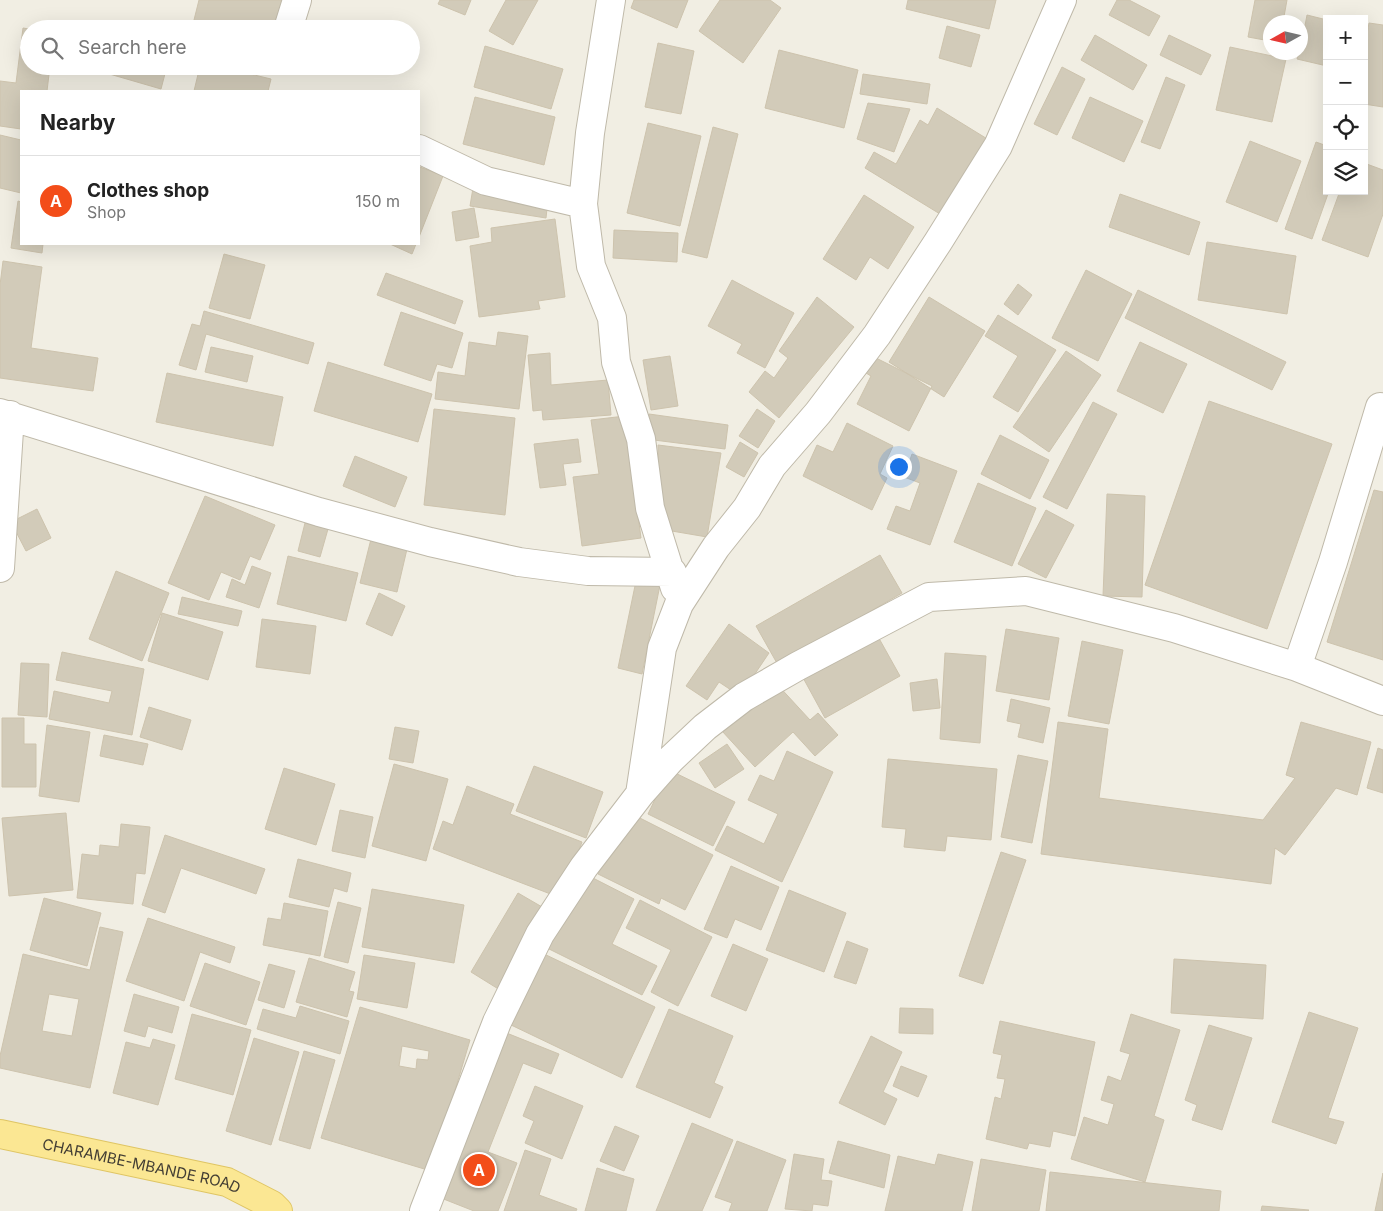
<!DOCTYPE html>
<html lang="en">
<head>
<meta charset="utf-8">
<style>
	:root { --surface:#fff; --page:#f6f6f6; --text:#222; --muted:#767676; --line:#e0e0e0; --accent:#f34d19 }
	body { margin:0; font-family:Inter,sans-serif; background:var(--page); color:var(--text) }
	.controls { position:absolute; right:15px; top:15px; display:grid; overflow:hidden; border-radius:0px; box-shadow:0 5px 20px #0002 }
	.controls button { width:45px; height:45px; display:grid; place-items:center; padding:0; border:0; border-bottom:1px solid var(--line); background:var(--surface); color:var(--text); font:25px sans-serif }
	.compass { position:absolute; left:1263px; top:15px; width:45px; height:45px; border-radius:50%; background:var(--surface); box-shadow:0 5px 20px #0002; rotate:262deg }
	.you { position:absolute; left:898px; top:466px; width:18px; height:18px; margin:-12px; border:4px solid #fff; border-radius:50%; background:#1a73e8; box-shadow:0 0 0 8px #1a73e833 }
	.badge { display:grid; place-items:center; width:32px; height:32px; border-radius:50%; background:var(--accent); color:#fff; font-size:16px; font-weight:700 }
	.pin { position:absolute; translate:-50% -50%; border:2px solid #fff; box-shadow:0 1px 5px #0006 }
	.list { margin:0; padding:0; list-style:none }
	h2 { display:flex; justify-content:space-between; align-items:center; height:65px; margin:0; padding:0 20px; font-size:21px }
	h2 small { font-size:16px; font-weight:400; color:var(--muted) }
	.list li { display:grid; grid-template-columns:32px 1fr auto; gap:15px; align-items:center; box-sizing:border-box; height:90px; padding:0 20px; border-top:1px solid var(--line) }
	.list b { display:block; font-size:19px; white-space:nowrap }
	.list p { margin:0; font-size:16px; white-space:nowrap; color:var(--muted) }
	.list em { font-size:16px; font-style:normal; color:var(--muted) }
	.icon { flex:none; width:28px; height:28px; fill:none; stroke:currentColor; stroke-width:2; stroke-linecap:round; stroke-linejoin:round }
	.map { position:relative; flex:none; width:1383px; height:1211px; overflow:hidden }
	.search { position:absolute; background:var(--surface); box-shadow:0 5px 20px #0002; left:20px; top:20px; width:400px; height:55px; display:flex; align-items:center; gap:12px; box-sizing:border-box; padding:0 18px; border-radius:28px; color:var(--muted); font-size:19px }
	.panel { position:absolute; background:var(--surface); box-shadow:0 5px 20px #0002; left:20px; top:90px; width:400px; height:155px; border-radius:0px }
	.map>svg:first-child { display:block }
	.building { fill:#d2cbb9; stroke:#cdc3ad; fill-rule:evenodd }
	.lines { fill:none; stroke-linecap:round; stroke-linejoin:round }
	.minor-casing { stroke:#bfb9a9; stroke-width:30 }
	.primary-casing { stroke:#dfc564; stroke-width:30 }
	.minor { stroke:#fff; stroke-width:28 }
	.primary { stroke:#fbe793; stroke-width:28 }
	.labels { text-anchor:middle; dominant-baseline:central; stroke-width:4.5; stroke-linejoin:round; paint-order:stroke }
	.street-label { font-size:15px; fill:#433e34; stroke:#fff }
</style>
</head>
<body>
<div class="map">
<svg width="1383" height="1211" viewBox="0 0 1383 1211">
	<rect width="100%" height="100%" fill="#f1eee3"/>
	<!-- building -->
	<path class="building" d="M199 0H287L280 29H194L192 28Z
		M440 0H471L465 15 438 4Z
		M506 0H538L513 45 489 31Z
		M634 0H688L677 28 631 8Z
		M720 0H770L781 8 743 63 699 31Z
		M908 0H996L989 29 906 9Z
		M1117 0H1129L1160 16 1149 36 1109 15Z
		M1255 0H1287L1283 22H1270V41L1248 37Z
		M1307 15 1327 20V66L1297 59 1299 52H1300Z
		M1369 23 1383 25V107L1364 104V51Z
		M947 26 980 35 971 67 939 58Z
		M23 28 29 29V66H50L47 91H21V129L0 126V81L16 83Z
		M1095 35 1147 65 1133 90 1081 60Z
		M1169 35 1211 55 1201 75 1160 55Z
		M658 43 694 51 681 114 645 107Z
		M485 46 563 69 551 109 474 87Z
		M1230 47 1286 59 1272 122 1216 110Z
		M779 50 858 70 844 128 765 108Z
		M82 66H167L161 89Z
		M200 66H217L271 79 268 91H194Z
		M1062 67 1085 79 1057 135 1034 124Z
		M863 74 930 84 927 104 860 94Z
		M1166 77 1185 85 1160 149 1141 142Z
		M475 97 555 117 544 165 463 144Z
		M1090 97 1143 121 1124 162 1072 138Z
		M868 103 910 109 894 152 857 139Z
		M937 108 989 140 940 214 865 168 874 152 896 164 920 120 928 125Z
		M648 123 701 136 680 226 627 213Z
		M713 127 738 134 707 258 682 252Z
		M0 135 21 140V193L0 188Z
		M1250 141 1301 161 1277 222 1226 202Z
		M1316 142 1327 146V191H1329L1312 239 1285 229Z
		M1364 163 1383 170V214L1368 257 1322 240 1340 191H1364Z
		M420 167 443 176 419 237V170Z
		M473 188 548 200 546 218 470 206Z
		M1120 194 1200 222 1189 255 1109 227Z
		M864 195 914 227 888 269 870 257 856 280 823 259Z
		M18 201 21 202V244H43L42 253 11 248Z
		M474 208 479 237 456 241 452 212Z
		M555 219 565 297 538 301 540 309 479 317 470 246 492 242 491 228Z
		M614 230 678 233 677 262 613 258Z
		M1207 242 1296 256 1287 314 1198 300Z
		M390 244H416L412 254Z
		M224 254 265 265 250 319 209 308Z
		M3 261 42 267 31 348 98 358 93 391 0 378V285Z
		M1086 270 1132 294 1098 361 1052 338Z
		M386 273 463 301 455 324 377 295Z
		M732 280 794 313 765 368 737 353 742 344 708 326Z
		M1018 284 1032 295 1018 315 1004 304Z
		M1138 290 1286 362 1272 390 1125 318Z
		M817 297 854 327 779 418 749 392 765 371 774 378 788 358 779 351Z
		M929 297 985 331 944 397 889 362Z
		M204 311 314 343 308 364 206 334 196 370 179 365 192 324 200 326Z
		M401 312 463 333 452 368 437 364 431 381 384 365Z
		M998 315 1056 350 1018 412 993 397 1018 356 985 336Z
		M498 332 528 336 519 409 435 399 438 372 465 376 469 342 496 346Z
		M1140 342 1187 364 1163 413 1117 391Z
		M211 347 253 356 247 382 205 372Z
		M1066 351 1101 375 1049 452 1013 427Z
		M550 353 551 385 608 380 611 415 543 420 542 410 533 411 528 355Z
		M670 356 678 406 651 410 643 360Z
		M874 357 932 386 909 431 857 404 871 376 866 373Z
		M328 362 432 394 418 442 314 411Z
		M167 373 283 397 273 446 156 422Z
		M1209 401 1332 444 1267 629 1145 585Z
		M1093 402 1117 414 1067 509 1043 497Z
		M434 409 515 418 505 515 424 505Z
		M757 409 775 421 758 448 739 436Z
		M649 414 728 425 725 449 646 439Z
		M625 416 641 538 582 546 573 477 599 474 591 420Z
		M847 423 893 446 880 474 887 478 872 510 803 476 817 445 833 452Z
		M1000 435 1049 460 1030 499 981 474Z
		M578 439 581 462 563 464 566 485 540 488 534 444Z
		M740 442 758 453 744 477 726 467Z
		M658 445 721 453 707 537 660 529Z
		M912 454 957 471 930 545 887 529 896 506 910 511 920 483 904 477Z
		M355 456 407 477 395 507 343 486Z
		M978 483 1036 508 1012 566 954 542Z
		M1374 490 1383 492V660L1327 642Z
		M1107 494 1145 496 1142 597 1103 596Z
		M205 496 275 525 260 560 250 556 240 580 221 572 209 600 168 583Z
		M37 509 51 538 26 551 11 522Z
		M1046 510 1074 525 1046 578 1018 564Z
		M305 523 328 529 320 557 298 551Z
		M371 539 407 549 397 592 360 583Z
		M880 555 902 593 778 665 756 626Z
		M288 556 358 573 346 621 277 604Z
		M252 566 271 573 259 608 226 597 232 579 245 585Z
		M116 571 169 593 142 661 89 639Z
		M636 581 660 585 642 674 618 668Z
		M379 593 405 606 392 636 366 624Z
		M182 597 242 611 238 626 178 614Z
		M162 613 223 632 208 680 148 661Z
		M262 619 316 626 310 674 256 667Z
		M729 624 769 653 740 696 719 682 707 700 686 686Z
		M1006 629 1059 638 1049 700 996 691Z
		M876 633 900 676 825 718 801 674Z
		M1082 641 1123 650 1109 724 1068 716Z
		M62 652 144 669 132 735 49 719 54 691 109 703 112 691 56 680Z
		M945 653 986 656 980 743 940 739Z
		M21 663 49 664 47 717 18 715Z
		M937 679 940 708 913 711 910 683Z
		M775 682 810 720 818 713 838 735 815 756 793 732 755 767 722 731Z
		M1011 699 1050 708 1043 743 1018 737 1021 724 1007 721Z
		M149 707 191 720 182 750 140 737Z
		M2 718H24V744H36V787H2Z
		M1058 722 1108 729 1099 798 1263 820 1295 778 1286 775 1301 722 1371 742 1357 795 1336 788 1285 855 1275 848 1271 884 1041 854Z
		M47 725 90 732 79 802 39 796Z
		M395 727 419 731 413 763 389 759Z
		M104 735 148 744 143 765 100 756Z
		M727 744 744 769 715 788 699 763Z
		M1378 748 1383 750V793L1367 788Z
		M787 751 833 772 782 882 715 850 727 826 764 844 778 814 748 800 760 775 774 781Z
		M1018 755 1048 761 1032 843 1001 837Z
		M888 759 997 769 991 840 947 836 945 851 904 847 906 829 882 827Z
		M394 764 448 779 426 861 372 846Z
		M534 766 603 792 586 838 516 811Z
		M284 768 335 784 316 845 265 829Z
		M669 770 735 802 713 846 648 814Z
		M467 786 514 804 510 814 582 842 561 898 433 849 443 821 453 825Z
		M340 810 373 817 365 858 332 851Z
		M628 812 713 855 685 910 661 898 659 904 598 874Z
		M66 813 73 890 9 896 2 818Z
		M121 824 150 827 145 874 136 873 133 904 77 898 82 854 99 856 100 845 119 847Z
		M165 835 265 869 256 894 181 868 165 913 142 905Z
		M1001 852 1026 860 983 984 959 976Z
		M298 859 351 873 347 892 334 888 329 907 289 897Z
		M731 866 779 887 761 930 735 919 727 938 704 929Z
		M589 876 634 899 612 944 657 966 642 995 543 946 565 902 574 907Z
		M372 889 464 905 454 963 362 947Z
		M789 890 846 913 824 972 766 950Z
		M518 893 549 911 500 990 471 972Z
		M44 898 101 913 87 966 30 950Z
		M640 900 712 937 678 1006 651 992 671 950 626 928Z
		M338 902 361 908 348 963 324 957Z
		M284 903 328 911 320 956 263 945 268 918 281 920Z
		M148 918 235 947 230 963 200 952 184 1001 126 981Z
		M100 927 123 932 90 1088 0 1068V1056L23 954 90 970ZM49 994 79 999 72 1036 42 1031Z
		M847 941 868 949 856 984 834 977Z
		M733 944 768 959 746 1011 711 996Z
		M542 953 655 1007 622 1078 509 1024Z
		M364 955 415 963 407 1008 357 999Z
		M309 958 355 972 349 991 354 992 347 1017 296 1002Z
		M1174 959 1266 965 1263 1019 1171 1013Z
		M205 963 260 982 246 1025 190 1006Z
		M269 964 295 971 284 1008 258 1000Z
		M134 994 179 1007 172 1033 148 1026 145 1037 124 1031Z
		M300 1006 349 1021 340 1054 257 1029 263 1009 296 1018Z
		M360 1007 470 1040 431 1171 321 1138ZM402 1046 429 1051 428 1060 417 1059 416 1069 399 1066Z
		M900 1008 933 1009V1034L899 1033Z
		M669 1009 733 1036 714 1083 723 1087 710 1118 636 1087Z
		M1309 1012 1358 1028 1328 1118 1344 1122 1336 1144 1272 1122Z
		M192 1014 251 1030 233 1095 175 1079Z
		M1131 1014 1180 1030 1154 1116 1164 1120 1145 1182 1071 1159 1084 1117 1108 1125 1114 1104 1101 1100 1108 1076 1121 1081 1130 1054 1120 1051Z
		M1000 1021 1095 1042 1075 1136 1053 1131 1050 1147 1029 1143 1027 1149 986 1139 995 1097 1001 1099 1005 1079 997 1078 1002 1055 993 1053Z
		M1209 1025 1252 1038 1222 1130 1192 1120 1197 1105 1185 1100Z
		M504 1032 559 1054 551 1074 523 1063 488 1152 517 1163 498 1211H474L441 1198Z
		M871 1036 902 1052 883 1092 897 1099 885 1125 839 1103Z
		M254 1038 299 1052 271 1145 226 1131Z
		M153 1039 175 1045 158 1105 113 1093 126 1042 150 1048Z
		M304 1051 335 1060 310 1149 279 1140Z
		M901 1066 927 1076 918 1097 893 1086Z
		M535 1086 583 1106 562 1159 525 1143 534 1121 523 1116Z
		M692 1123 733 1140 702 1211H656Z
		M615 1126 639 1136 624 1171 600 1161Z
		M737 1141 786 1160 767 1211H729L732 1203 715 1197Z
		M838 1141 890 1155 884 1188 829 1173Z
		M525 1150 551 1159 539 1195 577 1209 576 1211H504Z
		M794 1154 824 1159 821 1180 832 1181 828 1206 813 1204 812 1211 785 1209Z
		M938 1154 973 1162 962 1211H885L898 1156 935 1165Z
		M981 1159 1046 1170 1039 1211H972Z
		M597 1168 634 1179 626 1211H585Z
		M1050 1172 1221 1191 1219 1211H1046Z
		M1383 1173V1211H1375Z
		M1262 1206 1309 1210 1308 1211H1261Z"/>
	<g class="lines">
		<!-- minor casing -->
		<g class="minor-casing">
			<path id="minor" d="M611 0 590 133 583 204 591 266 612 318 616 362 641 439 650 508 675 588
				M288 29 297 0
				M419 149 486 181 583 204
				M0 413 319 512 430 542 519 562 588 571 672 572
				M0 568 10 415
				M1297 667 1333 562 1380 407
				M640 794 662 648 679 604 716 547 747 508 772 466 818 413 877 335 938 242 998 146 1062 0
				M424 1211 497 1022 540 934 584 867 640 794 671 759 705 727 744 697 798 666 929 597 1026 591 1174 628 1297 667 1383 701"/>
		</g>
		<!-- primary casing -->
		<g class="primary-casing">
			<g id="primary">
				<path id="s1" d="M0 1134 227 1182 272 1205 278 1211"/>
			</g>
		</g>
		<!-- minor -->
		<use href="#minor" class="minor"/>
		<!-- primary -->
		<use href="#primary" class="primary"/>
	</g>
	<g class="labels">
		<!-- street labels -->
		<g class="street-label">
			<text stroke="none"><textPath href="#s1" startOffset="145">CHARAMBE-MBANDE ROAD</textPath></text>
		</g>
	</g>
</svg>
<div class="controls">
<button>+</button>
<button>−</button>
<button><svg class="icon" aria-label="locate" viewBox="0 0 24 24"><circle cx="12" cy="12" r="6"/><path d="M12 2v4M12 18v4M2 12h4M18 12h4"/></svg></button>
<button><svg class="icon" aria-label="layers" viewBox="0 0 24 24"><path d="M12 4l9 5-9 5-9-5zM3 14l9 5 9-5"/></svg></button>
</div>
<svg class="compass" viewBox="-18 -18 36 36"><path d="M0-13l5 13h-10z" fill="#e53935"/><path d="M0 13l5-13h-10z" fill="#767676"/></svg>
<div class="you"></div>
<div class="pin badge" style="left:479px;top:1170px">A</div>
<div class="search"><svg class="icon" aria-label="search" viewBox="0 0 24 24"><circle cx="10" cy="10" r="6"/><path d="M15 15l6 6"/></svg>Search here</div>
<section class="panel">
<h2>Nearby<small></small></h2>
<ul class="list">
<li><span class="badge">A</span><div><b>Clothes shop</b><p>Shop</p></div><em>150 m</em></li>
</ul>
</section>
</div>
</body>
</html>
